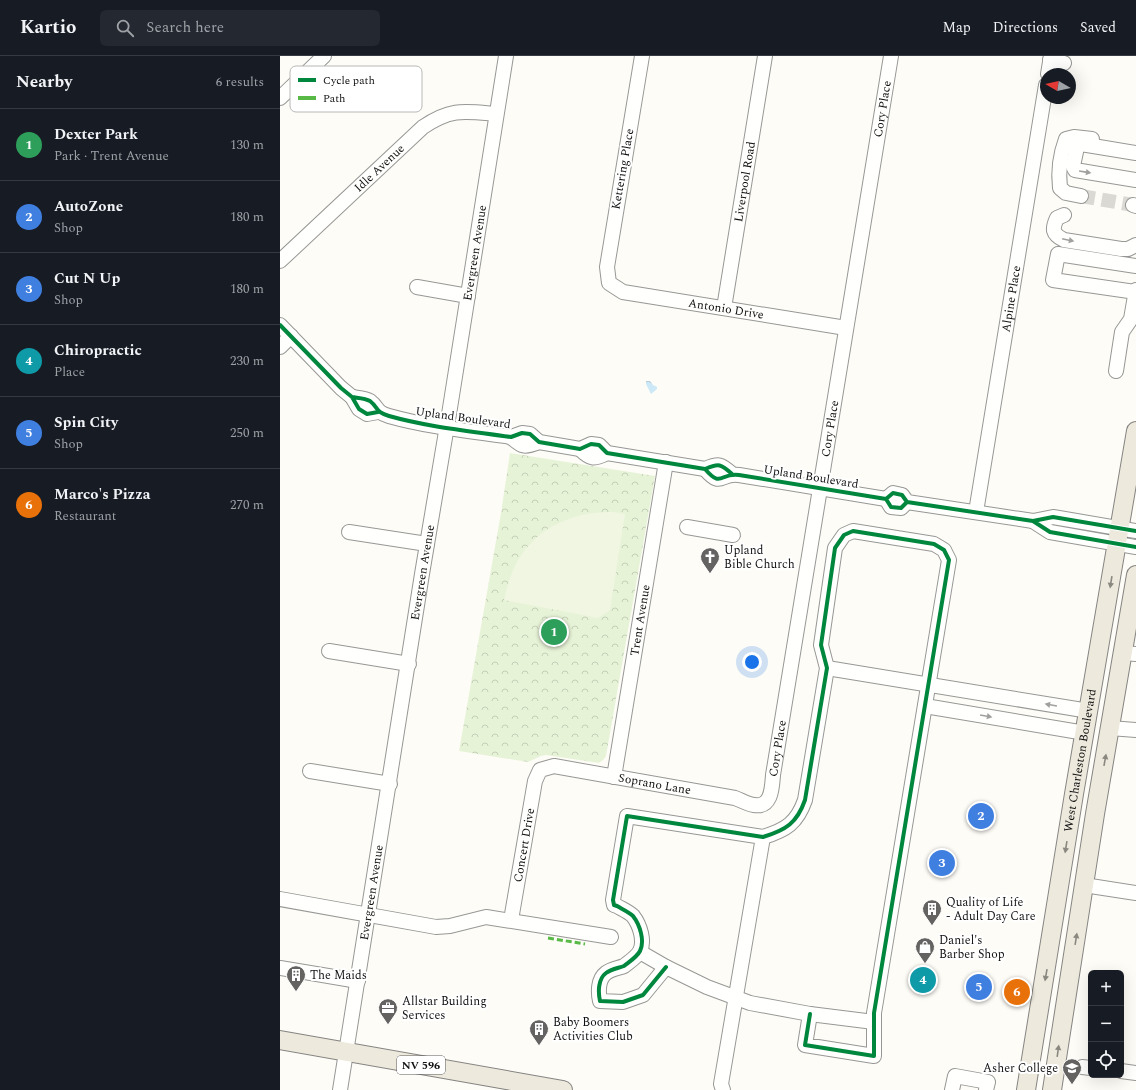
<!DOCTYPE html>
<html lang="en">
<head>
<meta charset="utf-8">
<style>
	:root { --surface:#171b24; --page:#242831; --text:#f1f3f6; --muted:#9ea1a6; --line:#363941; --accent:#db2777 }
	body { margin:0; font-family:Spectral,serif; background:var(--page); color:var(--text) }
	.controls { position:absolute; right:12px; bottom:12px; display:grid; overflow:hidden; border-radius:6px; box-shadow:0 4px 16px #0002 }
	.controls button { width:36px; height:36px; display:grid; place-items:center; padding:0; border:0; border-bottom:1px solid var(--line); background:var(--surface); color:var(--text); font:20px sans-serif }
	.compass { position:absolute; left:760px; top:12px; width:36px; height:36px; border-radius:50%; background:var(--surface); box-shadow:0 4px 16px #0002; rotate:279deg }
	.you { position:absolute; left:472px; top:606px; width:14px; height:14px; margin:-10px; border:3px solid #fff; border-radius:50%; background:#1a73e8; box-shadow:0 0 0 6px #1a73e833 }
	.badge { display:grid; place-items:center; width:26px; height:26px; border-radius:50%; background:var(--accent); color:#fff; font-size:13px; font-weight:700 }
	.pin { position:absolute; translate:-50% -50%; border:2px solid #fff; box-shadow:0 1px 4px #0006 }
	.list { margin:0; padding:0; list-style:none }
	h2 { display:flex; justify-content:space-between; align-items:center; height:52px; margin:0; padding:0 16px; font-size:17px }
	h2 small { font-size:13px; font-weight:400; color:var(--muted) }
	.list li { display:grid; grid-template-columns:26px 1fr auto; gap:12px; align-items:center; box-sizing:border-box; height:72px; padding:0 16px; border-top:1px solid var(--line) }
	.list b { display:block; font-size:15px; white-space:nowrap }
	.list p { margin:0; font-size:13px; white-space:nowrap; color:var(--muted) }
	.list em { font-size:13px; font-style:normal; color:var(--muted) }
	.icon { flex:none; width:22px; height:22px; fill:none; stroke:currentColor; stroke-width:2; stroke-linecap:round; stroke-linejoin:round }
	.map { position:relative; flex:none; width:856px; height:1034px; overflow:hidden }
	header { display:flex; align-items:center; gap:24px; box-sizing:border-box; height:56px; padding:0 20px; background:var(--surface); border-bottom:1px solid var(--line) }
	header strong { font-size:19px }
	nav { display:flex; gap:22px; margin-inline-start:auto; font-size:14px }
	.search { width:280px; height:36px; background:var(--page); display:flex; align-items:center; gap:10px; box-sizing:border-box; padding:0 14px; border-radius:6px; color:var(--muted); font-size:15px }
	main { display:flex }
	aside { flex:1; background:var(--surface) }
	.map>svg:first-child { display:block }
	.park { fill:url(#park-crowns) }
	.pitch { fill:#f0f6e1 }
	.water { fill:url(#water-ripples) }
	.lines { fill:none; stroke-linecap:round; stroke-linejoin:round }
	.minor-tunnel { stroke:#dad9d4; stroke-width:14; stroke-dasharray:14 7; stroke-linecap:butt }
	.minor-casing { stroke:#979795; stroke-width:16 }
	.major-casing { stroke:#858482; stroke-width:20 }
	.minor { stroke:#fffffe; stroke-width:14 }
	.major { stroke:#ede9dc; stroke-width:18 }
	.quiet { stroke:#58b947; stroke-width:3; stroke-dasharray:6 3; stroke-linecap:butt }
	.cycleway-casing { stroke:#fff; stroke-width:6 }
	.cycleway { stroke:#00873e; stroke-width:4 }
	.oneway { fill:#a0a09f }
	.oneway2 { fill:#8a8881 }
	.labels { text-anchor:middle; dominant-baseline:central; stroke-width:4; stroke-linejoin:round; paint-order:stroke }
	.shield { fill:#fff; stroke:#585858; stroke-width:1 }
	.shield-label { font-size:11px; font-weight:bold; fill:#111 }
	.street-label { font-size:12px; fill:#111; stroke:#fff }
	.poi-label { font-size:12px; fill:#111; stroke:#fff; text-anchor:start }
	.key { fill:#fff; stroke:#b8b8b8; stroke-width:1 }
	.key-label { font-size:11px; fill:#111 }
</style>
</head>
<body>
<header>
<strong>Kartio</strong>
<div class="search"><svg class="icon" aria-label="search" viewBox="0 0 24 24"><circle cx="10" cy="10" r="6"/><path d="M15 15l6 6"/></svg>Search here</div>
<nav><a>Map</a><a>Directions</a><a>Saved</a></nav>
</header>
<main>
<aside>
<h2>Nearby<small>6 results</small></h2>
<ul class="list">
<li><span class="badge" style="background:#2e9e5b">1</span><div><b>Dexter Park</b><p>Park · Trent Avenue</p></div><em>130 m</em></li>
<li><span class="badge" style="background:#3f7fe0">2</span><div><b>AutoZone</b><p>Shop</p></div><em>180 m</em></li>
<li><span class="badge" style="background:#3f7fe0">3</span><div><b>Cut N Up</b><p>Shop</p></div><em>180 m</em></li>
<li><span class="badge" style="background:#0f9aa8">4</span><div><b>Chiropractic</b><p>Place</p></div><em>230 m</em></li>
<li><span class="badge" style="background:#3f7fe0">5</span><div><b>Spin City</b><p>Shop</p></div><em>250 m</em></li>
<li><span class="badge" style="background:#e8710a">6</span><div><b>Marco's Pizza</b><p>Restaurant</p></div><em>270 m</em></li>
</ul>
</aside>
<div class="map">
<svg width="856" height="1034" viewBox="0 0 856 1034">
	<defs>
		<pattern id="park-crowns" width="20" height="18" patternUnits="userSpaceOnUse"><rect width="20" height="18" fill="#e7f3d7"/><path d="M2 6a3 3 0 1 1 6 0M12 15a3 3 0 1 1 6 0" fill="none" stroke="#c5cfb8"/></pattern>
		<pattern id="water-ripples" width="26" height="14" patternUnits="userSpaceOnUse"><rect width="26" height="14" fill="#cde8f7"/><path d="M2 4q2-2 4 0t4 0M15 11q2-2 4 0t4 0" fill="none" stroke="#afc6d3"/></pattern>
	</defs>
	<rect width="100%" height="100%" fill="#fdfcf7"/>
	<!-- park -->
	<path class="park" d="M230 397 375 420 326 700 324 703 319 707 266 699 261 700 248 706 179 695 221 457Z"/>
	<!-- pitch -->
	<path class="pitch" d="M333 456 345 458 330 554 318 562 224 544C227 530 231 516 238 504 258 470 296 455 333 456Z"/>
	<!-- water -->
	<path class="water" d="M366 325H370L373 329 377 331V333L371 338 366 328Z"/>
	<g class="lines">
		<!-- minor-tunnel -->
		<path class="minor-tunnel" d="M801 140 853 149"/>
		<!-- minor casing -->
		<g class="minor-casing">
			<g id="minor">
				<path id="s1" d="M362 0 327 211 329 227 343 236 566 272"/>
				<path d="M770 4 784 7"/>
				<path d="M768 18 771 0"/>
				<path d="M0 42 44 0"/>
				<path d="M856 97 801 88 797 91 793 110 795 114 856 124"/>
				<path d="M801 140 786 137 780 132C778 115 780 99 786 83L794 81 812 83"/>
				<path d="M853 149 856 150"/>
				<path d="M784 159 777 162C772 173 772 178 784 184L841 193H848L856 189"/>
				<path id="s2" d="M0 205 143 71C171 52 184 55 216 58"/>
				<path d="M137 231 188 240"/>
				<path d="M856 236 773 224 778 198 856 210"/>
				<path id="s3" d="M444 252 485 0"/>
				<path d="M0 269 61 332 72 341 79 353 87 358 98 356"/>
				<path d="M0 291 11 280"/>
				<path d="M836 315 842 276 851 263 856 234"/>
				<path d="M72 341C78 342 85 342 90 345 99 352 95 356 109 360 148 371 190 375 231 381L242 377 250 378 259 386 300 393 311 388 319 389 327 397 425 413C439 407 441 408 452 418"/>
				<path d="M231 381C242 391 244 392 259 386"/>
				<path d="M300 393C310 403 314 404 327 397"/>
				<path d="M425 413C442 433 440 416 459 419L606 443 611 451 621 452 627 446"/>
				<path d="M606 443 613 437 622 439 627 446 753 465 773 461 856 475"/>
				<path id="s4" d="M696 456 766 29"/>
				<path d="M753 465 770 476 856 491"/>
				<path d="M407 471 453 479"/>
				<path d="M69 476 147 488"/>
				<path d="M49 595 129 608"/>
				<path d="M843 597 856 598"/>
				<path d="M547 612 809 655"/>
				<path d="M645 650 805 677"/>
				<path d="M830 672 856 674"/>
				<path d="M30 715 110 728"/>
				<path id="s5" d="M334 721 386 406"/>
				<path d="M804 829 856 837"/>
				<path d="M0 843 156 871 170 870 206 861 331 881"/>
				<path id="s6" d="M231 864 255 725 260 714 274 710 455 742C461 744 467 748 474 749 492 752 492 731 493 719L611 0"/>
				<path d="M360 896 386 911 427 931 470 947 530 958 594 966"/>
				<path d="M386 911 363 939 343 946 320 945C318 936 318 923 326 917 331 913 339 912 344 910 349 906 357 901 360 895 365 885 360 869 353 860 349 856 342 853 337 850L334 849 333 844 347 760 483 781C506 774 517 767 525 744L547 612 541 589 555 492 564 479 573 475 654 488 664 494 669 504 594 957V1000L525 989 530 958"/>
				<path d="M0 912 78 925"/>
				<path d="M802 1011 811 1012"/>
				<path d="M841 1015 856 1017"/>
				<path id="s7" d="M60 1034 142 518 170 352 226 0"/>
				<path d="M443 1034 441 1028 483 781"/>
				<path d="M672 1034 675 1020 708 1026 706 1034"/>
			</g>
		</g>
		<!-- major casing -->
		<g class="major-casing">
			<g id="major">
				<path d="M0 984 283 1034"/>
				<path id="s8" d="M746 1034 794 738 856 375"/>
				<path d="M772 1034 815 758 856 519"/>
			</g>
		</g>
		<!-- minor -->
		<use href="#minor" class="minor"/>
		<!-- major -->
		<use href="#major" class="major"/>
		<!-- quiet -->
		<path class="quiet" d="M268 882 305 888
			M790 1009 800 1011"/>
		<!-- cycleway casing -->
		<g class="cycleway-casing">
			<path id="cycleway" d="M0 269 61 332 72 341 79 353 87 358 98 356
				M72 341C78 342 85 342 90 345 99 352 95 356 109 360 148 371 190 375 231 381L242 377 250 378 259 386 300 393 311 388 319 389 327 397 425 413C439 407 441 408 452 418
				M425 413C442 433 440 416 459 419L606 443 611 451 621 452 627 446
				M606 443 613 437 622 439 627 446 753 465 773 461 856 475
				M753 465 770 476 856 491
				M386 911 363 939 343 946 320 945C318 936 318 923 326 917 331 913 339 912 344 910 349 906 357 901 360 895 365 885 360 869 353 860 349 856 342 853 337 850L334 849 333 844 347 760 483 781C506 774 517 767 525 744L547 612 541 589 555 492 564 479 573 475 654 488 664 494 669 504 594 957V1000L525 989 530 958"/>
		</g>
		<!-- cycleway -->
		<use href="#cycleway" class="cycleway"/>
	</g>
	<!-- one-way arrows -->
	<defs><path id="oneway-solid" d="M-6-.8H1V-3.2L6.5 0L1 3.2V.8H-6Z"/></defs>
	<g class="oneway">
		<use href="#oneway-solid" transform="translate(805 116) rotate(9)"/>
		<use href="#oneway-solid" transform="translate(788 184) rotate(12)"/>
		<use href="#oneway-solid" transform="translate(771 649) rotate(-170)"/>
		<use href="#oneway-solid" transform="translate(706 660) rotate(10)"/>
	</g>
	<g class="oneway2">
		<use href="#oneway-solid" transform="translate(831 526) rotate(99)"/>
		<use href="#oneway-solid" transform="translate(825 704) rotate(-80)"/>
		<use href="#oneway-solid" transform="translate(786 791) rotate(99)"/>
		<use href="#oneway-solid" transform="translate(796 883) rotate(-81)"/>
		<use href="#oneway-solid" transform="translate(766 919) rotate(100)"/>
		<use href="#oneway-solid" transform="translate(778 995) rotate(-82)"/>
	</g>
	<!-- icons -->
	<defs>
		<g id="church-pin" transform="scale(1)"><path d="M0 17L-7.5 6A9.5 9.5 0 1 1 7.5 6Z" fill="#646362" stroke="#fff"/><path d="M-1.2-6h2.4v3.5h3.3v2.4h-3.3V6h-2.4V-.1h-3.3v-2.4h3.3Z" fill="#fff"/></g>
		<g id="building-pin" transform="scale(1)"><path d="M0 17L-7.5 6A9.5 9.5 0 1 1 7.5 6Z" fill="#646362" stroke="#fff"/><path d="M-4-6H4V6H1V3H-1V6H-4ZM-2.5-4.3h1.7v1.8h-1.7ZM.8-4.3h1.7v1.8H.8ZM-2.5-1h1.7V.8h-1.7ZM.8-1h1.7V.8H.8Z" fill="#fff"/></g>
		<g id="shop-pin" transform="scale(1)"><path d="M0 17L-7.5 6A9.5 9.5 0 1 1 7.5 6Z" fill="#646362" stroke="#fff"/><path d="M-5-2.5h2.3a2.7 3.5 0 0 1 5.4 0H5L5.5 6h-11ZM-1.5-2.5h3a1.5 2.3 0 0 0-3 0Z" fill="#fff"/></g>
		<g id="office-pin" transform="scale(1)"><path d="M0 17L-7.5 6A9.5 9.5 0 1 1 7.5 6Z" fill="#646362" stroke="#fff"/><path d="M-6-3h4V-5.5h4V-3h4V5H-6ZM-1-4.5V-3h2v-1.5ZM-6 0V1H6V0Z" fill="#fff"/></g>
		<g id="university-pin" transform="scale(1)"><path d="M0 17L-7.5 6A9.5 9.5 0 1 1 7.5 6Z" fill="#646362" stroke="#fff"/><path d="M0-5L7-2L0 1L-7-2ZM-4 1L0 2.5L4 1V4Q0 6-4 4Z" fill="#fff"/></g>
	</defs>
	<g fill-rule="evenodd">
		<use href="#church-pin" x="430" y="501"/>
		<use href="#building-pin" x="652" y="853"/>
		<use href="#shop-pin" x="645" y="891"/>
		<use href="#building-pin" x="16" y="919"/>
		<use href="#office-pin" x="108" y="952"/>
		<use href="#building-pin" x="259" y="973"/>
		<use href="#university-pin" x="792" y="1012"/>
	</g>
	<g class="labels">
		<!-- shield labels -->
		<rect class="shield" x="117" y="1000" width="48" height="18" rx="3"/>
		<g class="shield-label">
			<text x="141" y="1009">NV 596</text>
		</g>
		<!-- street labels -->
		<g class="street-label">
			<text stroke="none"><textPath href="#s6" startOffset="1088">Cory Place</textPath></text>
			<text stroke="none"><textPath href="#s2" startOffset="136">Idle Avenue</textPath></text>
			<text transform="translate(343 113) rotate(-80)">Kettering Place</text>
			<text stroke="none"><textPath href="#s3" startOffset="128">Liverpool Road</textPath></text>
			<text stroke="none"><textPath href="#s7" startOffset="848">Evergreen Avenue</textPath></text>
			<text stroke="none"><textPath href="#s4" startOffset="216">Alpine Place</textPath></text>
			<text stroke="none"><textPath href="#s1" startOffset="351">Antonio Drive</textPath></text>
			<text transform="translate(183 362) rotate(8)">Upland Boulevard</text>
			<text stroke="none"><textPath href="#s6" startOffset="764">Cory Place</textPath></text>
			<text transform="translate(531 421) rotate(9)">Upland Boulevard</text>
			<text stroke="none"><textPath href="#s7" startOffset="524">Evergreen Avenue</textPath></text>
			<text stroke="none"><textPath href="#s5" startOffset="159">Trent Avenue</textPath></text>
			<text stroke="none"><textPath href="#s6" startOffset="440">Cory Place</textPath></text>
			<text stroke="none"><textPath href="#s8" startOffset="334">West Charleston Boulevard</textPath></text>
			<text stroke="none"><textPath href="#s6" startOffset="270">Soprano Lane</textPath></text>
			<text stroke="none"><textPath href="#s6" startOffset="76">Concert Drive</textPath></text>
			<text stroke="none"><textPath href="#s7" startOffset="200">Evergreen Avenue</textPath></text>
		</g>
		<!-- poi labels -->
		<g class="poi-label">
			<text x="444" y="494">Upland<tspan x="444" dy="14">Bible Church</tspan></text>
			<text x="666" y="846">Quality of Life<tspan x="666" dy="14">- Adult Day Care</tspan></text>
			<text x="659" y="884">Daniel's<tspan x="659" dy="14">Barber Shop</tspan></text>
			<text x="30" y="919">The Maids</text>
			<text x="122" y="945">Allstar Building<tspan x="122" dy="14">Services</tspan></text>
			<text x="273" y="966">Baby Boomers<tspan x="273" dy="14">Activities Club</tspan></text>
			<text x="778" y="1012" text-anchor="end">Asher College</text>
		</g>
	</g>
	<!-- legend -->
	<rect x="10" y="10" width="132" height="46" rx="6" class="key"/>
	<rect x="18" y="22" width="18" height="4" fill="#00873e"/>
	<rect x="18" y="40" width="18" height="4" fill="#58b947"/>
	<g class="key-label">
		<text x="43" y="28">Cycle path</text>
		<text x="43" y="46">Path</text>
	</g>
</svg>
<div class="controls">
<button>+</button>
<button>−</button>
<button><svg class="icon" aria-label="locate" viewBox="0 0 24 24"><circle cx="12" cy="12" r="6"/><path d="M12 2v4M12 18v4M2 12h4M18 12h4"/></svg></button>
</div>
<svg class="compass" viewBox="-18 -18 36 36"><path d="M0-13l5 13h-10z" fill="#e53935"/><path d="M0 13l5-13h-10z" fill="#9ea1a6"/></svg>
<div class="you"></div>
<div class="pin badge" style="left:274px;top:576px;background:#2e9e5b">1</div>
<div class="pin badge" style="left:701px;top:760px;background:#3f7fe0">2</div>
<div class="pin badge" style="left:662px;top:807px;background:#3f7fe0">3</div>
<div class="pin badge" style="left:643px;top:924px;background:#0f9aa8">4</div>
<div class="pin badge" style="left:699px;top:931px;background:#3f7fe0">5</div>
<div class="pin badge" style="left:737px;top:936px;background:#e8710a">6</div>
</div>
</main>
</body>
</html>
